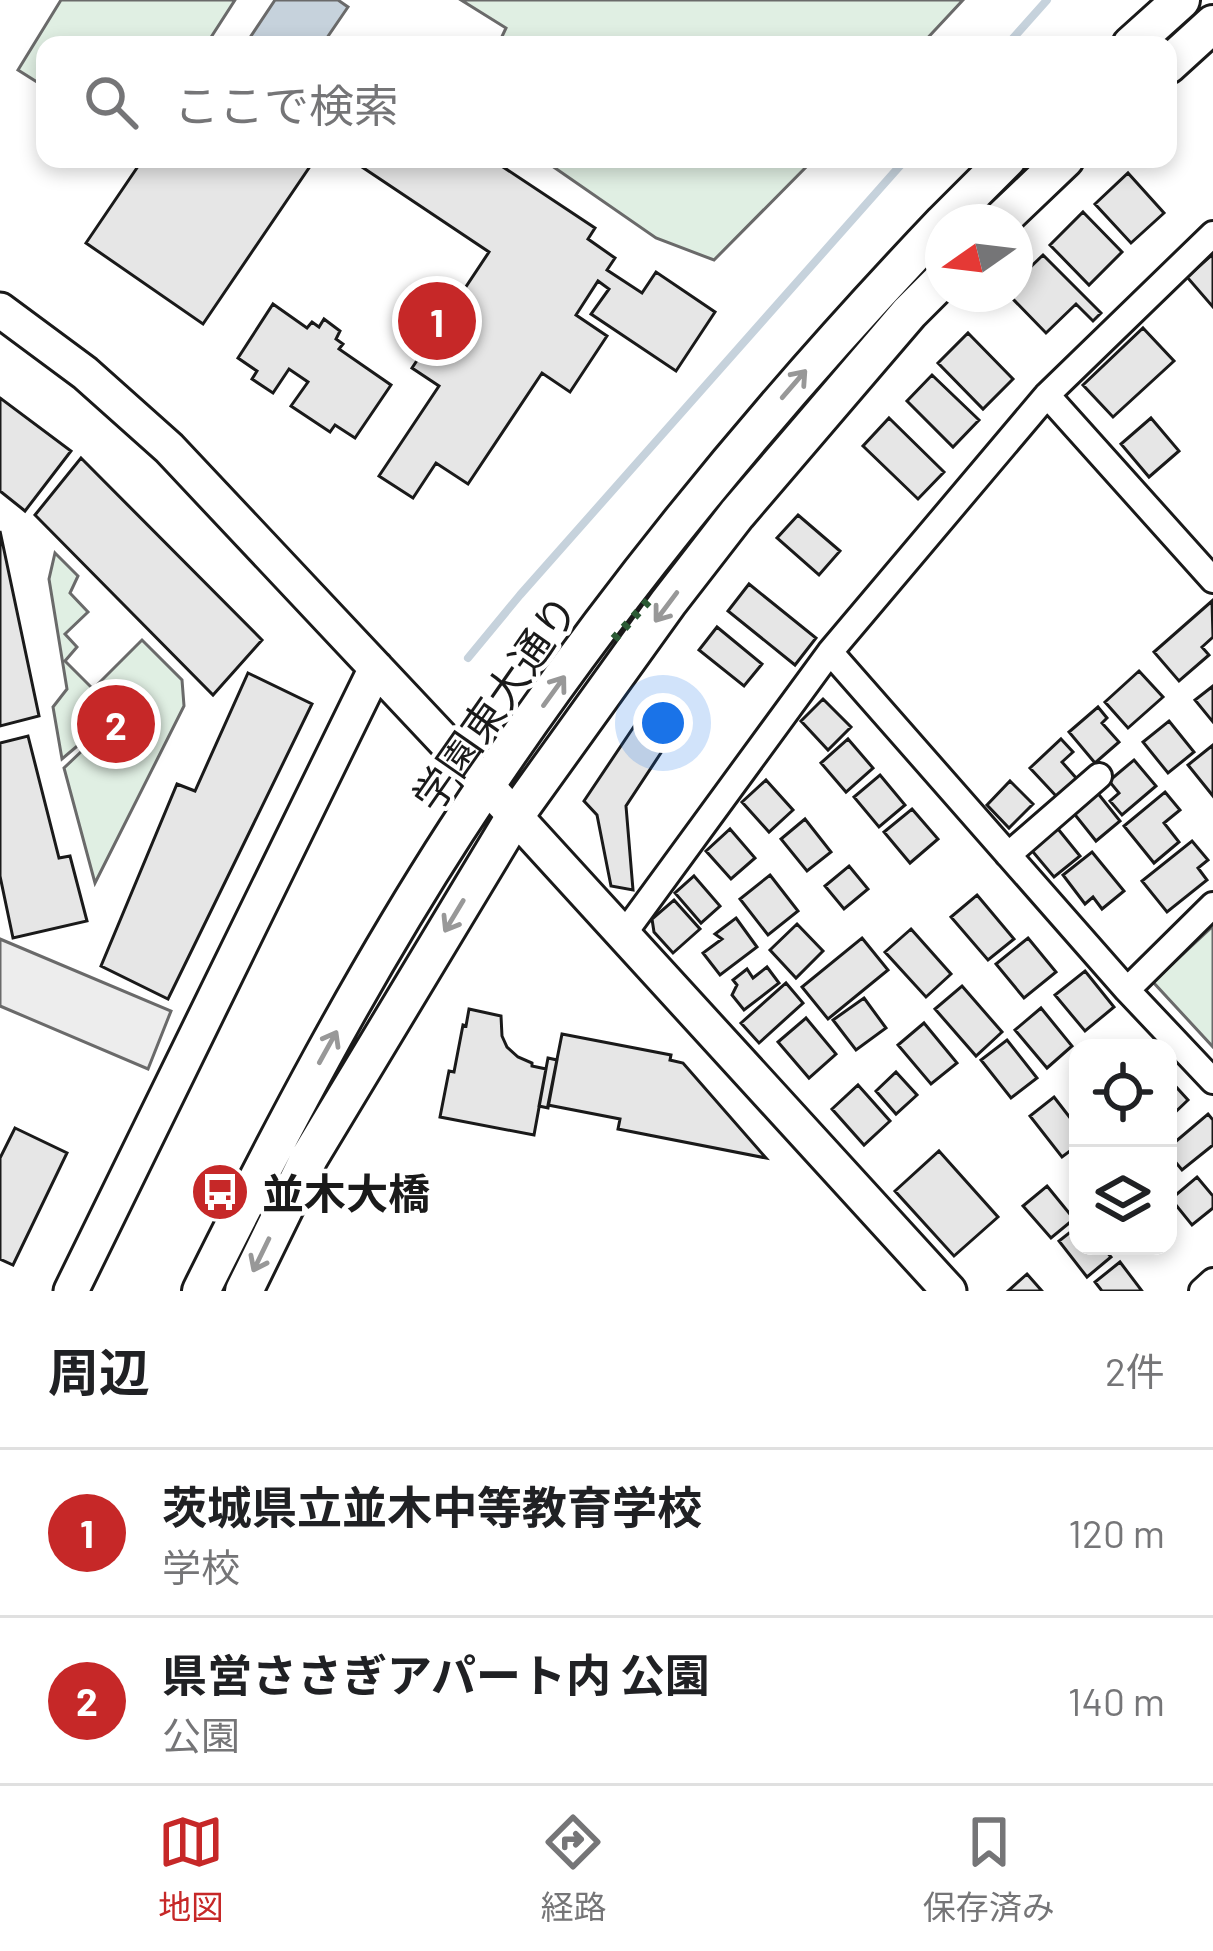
<!DOCTYPE html>
<html lang="ja">
<head>
<meta charset="utf-8">
<style>
	:root { --surface:#fff; --page:#f2f2f2; --text:#202124; --muted:#757577; --line:#e0e0e0; --accent:#c62828 }
	body { margin:0; font-family:Barlow,"Noto Sans JP",sans-serif; background:var(--page); color:var(--text) }
	.controls { position:absolute; right:36px; bottom:36px; display:grid; overflow:hidden; border-radius:24px; box-shadow:0 6px 18px #0003 }
	.controls button { width:108px; height:108px; display:grid; place-items:center; padding:0; border:0; border-bottom:3px solid var(--line); background:var(--surface); color:var(--text); font:60px sans-serif }
	.compass { position:absolute; left:925px; top:204px; width:108px; height:108px; border-radius:50%; background:var(--surface); box-shadow:0 6px 18px #0003; rotate:256deg }
	.you { position:absolute; left:663px; top:723px; width:42px; height:42px; margin:-30px; border:9px solid #fff; border-radius:50%; background:#1a73e8; box-shadow:0 0 0 18px #1a73e833 }
	.badge { display:grid; place-items:center; width:78px; height:78px; border-radius:50%; background:var(--accent); color:#fff; font-size:39px; font-weight:700 }
	.pin { position:absolute; translate:-50% -50%; border:6px solid #fff; box-shadow:0 3px 12px #0006 }
	.list { margin:0; padding:0; list-style:none }
	h2 { display:flex; justify-content:space-between; align-items:center; height:156px; margin:0; padding:0 48px; font-size:51px }
	h2 small { font-size:39px; font-weight:400; color:var(--muted) }
	.list li { display:grid; grid-template-columns:78px 1fr auto; gap:36px; align-items:center; box-sizing:border-box; height:168px; padding:0 48px; border-top:3px solid var(--line) }
	.list b { display:block; font-size:45px; white-space:nowrap }
	.list p { margin:0; font-size:39px; white-space:nowrap; color:var(--muted) }
	.list em { font-size:39px; font-style:normal; color:var(--muted) }
	.icon { flex:none; width:66px; height:66px; fill:none; stroke:currentColor; stroke-width:2; stroke-linecap:round; stroke-linejoin:round }
	.map { position:relative; flex:none; width:1213px; height:1291px; overflow:hidden }
	.search { position:absolute; background:var(--surface); box-shadow:0 6px 18px #0003; left:36px; right:36px; top:36px; height:132px; display:flex; align-items:center; gap:30px; box-sizing:border-box; padding:0 42px; border-radius:24px; color:var(--muted); font-size:45px }
	.sheet { height:492px; background:var(--surface) }
	nav { display:flex; justify-content:space-around; align-items:center; box-sizing:border-box; height:168px; border-top:3px solid var(--line); background:var(--surface); font-size:33px; color:var(--muted) }
	nav a { display:grid; justify-items:center; gap:6px }
	nav .on { color:var(--accent) }
	.map>svg:first-child { display:block }
	.green { fill:#e0efe3; stroke:#6a6a6a; stroke-width:3 }
	.parking { fill:#ededed; stroke:#6a6a6a; stroke-width:3 }
	.water { fill:#c6d2dc; stroke:#6a6a6a; stroke-width:3 }
	.lines { fill:none; stroke-linecap:round; stroke-linejoin:round }
	.stream { stroke:#c6d2dc; stroke-width:8 }
	.building { fill:#e6e6e6; stroke:#1a1a1a; stroke-width:3 }
	.street-casing { stroke:#1a1a1a; stroke-width:30 }
	.secondary-casing { stroke:#1a1a1a; stroke-width:39 }
	.primary-casing { stroke:#1a1a1a; stroke-width:42 }
	.street { stroke:#fff; stroke-width:24 }
	.secondary { stroke:#fff; stroke-width:33 }
	.primary { stroke:#fff; stroke-width:36 }
	.hedge { stroke:#2b5a34; stroke-width:9; stroke-dasharray:6 9; stroke-linecap:butt }
	.oneway { stroke:#989898 }
	.labels { text-anchor:middle; dominant-baseline:central; stroke-width:9; stroke-linejoin:round; paint-order:stroke }
	.street-label { font-size:42px; fill:#1a1a1a; stroke:#fff }
	.poi-label { font-size:42px; font-weight:bold; fill:#1a1a1a; stroke:#fff; text-anchor:start }
</style>
</head>
<body>
<div class="map">
<svg width="1213" height="1291" viewBox="0 0 1213 1291">
	<rect width="100%" height="100%" fill="#fff"/>
	<!-- green -->
	<path class="green" d="M61 0H235L206 45H45V87L18 70Z
		M461 0H963L921 45H498L506 28Z
		M542 159H814L714 260 656 238Z
		M55 553 78 576 70 593 88 612 65 634 77 647 65 661 93 689 142 640 182 680 184 706 95 883 64 768 85 748 82 742 62 759 53 707 67 689 49 579Z
		M1213 926V1047L1153 982Z"/>
	<!-- parking -->
	<path class="parking" d="M0 939 171 1011 148 1069 0 1006Z"/>
	<!-- water -->
	<path class="water" d="M275 0H338L348 7 322 45H245Z"/>
	<g class="lines">
		<!-- stream -->
		<path class="stream" d="M1007 45 1047 0
			M468 658 520 595 906 159"/>
	</g>
	<!-- building -->
	<path class="building" d="M143 159H315L203 324 86 243Z
		M350 159H491L595 228 588 239 615 258 607 270 642 293 656 272 715 312 676 371 591 314 609 289 598 281 576 315 607 336 570 392 542 373 468 484 436 463 413 498 379 476 439 386 412 368 489 252Z
		M1128 173 1164 213 1131 243 1095 204Z
		M1083 212 1122 252 1089 285 1050 245Z
		M1213 254V307L1187 277Z
		M1043 255 1101 313 1093 321 1076 304 1046 333 1008 294H1015V282Z
		M273 304 307 328 312 322 319 327 324 319 340 331 336 339 343 344 339 349 391 385 355 438 335 425 330 432 291 406 308 382 289 369 273 393 252 379 257 371 238 358Z
		M1143 328 1174 361 1113 417 1083 385Z
		M968 333 1013 379 983 409 938 363Z
		M932 375 979 420 953 447 907 401Z
		M0 398 71 451 25 511 0 491Z
		M889 418 944 472 918 499 863 446Z
		M1151 418 1179 451 1149 477 1121 444Z
		M81 458 262 640 213 695 35 515Z
		M798 515 840 551 819 575 777 538Z
		M0 531 39 716 0 726Z
		M749 584 816 638 795 665 728 611Z
		M1212 601 1213 637 1202 647 1209 655 1179 681 1154 652Z
		M717 627 762 664 744 686 699 650Z
		M1139 671 1163 697 1128 728 1105 702Z
		M248 673 312 704 168 999 101 966 177 784 195 791Z
		M1213 686V722L1195 700Z
		M823 699 851 727 828 750 801 721Z
		M1098 707 1107 718 1102 723 1119 742 1095 763 1069 732Z
		M641 716 672 736 626 806 633 890 611 886 597 815 584 801Z
		M1169 721 1194 752 1168 773 1143 742Z
		M28 736 59 858 70 856 87 921 13 938 0 876V743Z
		M848 739 873 768 846 792 821 763Z
		M1061 739 1073 752 1062 762 1077 779 1057 797 1030 768Z
		M1213 745V796L1188 765Z
		M1134 760 1156 786 1122 815 1110 801 1119 793 1109 781Z
		M880 775 905 805 879 827 854 797Z
		M766 780 793 810 769 832 742 802Z
		M1010 781 1033 804 1009 828 987 805Z
		M1096 791 1120 821 1096 841 1072 811Z
		M1165 792 1180 810 1164 823 1179 842 1154 863 1124 826Z
		M912 809 938 839 910 863 884 832Z
		M805 819 831 852 807 871 781 839Z
		M1054 824 1080 856 1054 877 1028 846Z
		M730 829 755 858 731 879 706 851Z
		M1192 841 1208 860 1198 868 1207 880 1167 912 1142 881Z
		M1092 852 1124 891 1102 909 1093 897 1085 904 1063 875Z
		M849 866 868 889 844 909 825 886Z
		M770 875 798 911 768 935 740 899Z
		M694 876 720 906 701 923 675 893Z
		M977 895 1014 939 988 960 951 917Z
		M674 900 700 929 673 953 654 932 652 919Z
		M736 918 757 947 720 975 703 953 722 939 715 934Z
		M797 924 823 951 796 978 770 950Z
		M911 929 951 974 926 997 885 952Z
		M862 938 888 970 828 1019 802 987Z
		M1028 938 1056 972 1024 998 996 964Z
		M767 967 779 983 744 1010 732 995 737 985 733 980 747 969 753 978Z
		M1085 971 1114 1007 1085 1031 1055 995Z
		M786 983 803 1003 759 1043 741 1023Z
		M962 986 1002 1032 976 1056 935 1009Z
		M864 998 886 1028 856 1050 833 1020Z
		M1041 1008 1072 1046 1047 1068 1015 1030Z
		M469 1009 501 1016 502 1036 507 1047 518 1057 532 1063V1066L546 1069 534 1135 440 1117 449 1071 454 1072 463 1025 466 1026Z
		M806 1018 836 1054 809 1078 778 1042Z
		M924 1023 957 1063 931 1084 898 1045Z
		M562 1034 671 1055 670 1060 683 1063 766 1158 618 1129 620 1119 548 1105Z
		M1007 1040 1037 1078 1011 1098 981 1060Z
		M548 1058 557 1060 548 1108 539 1106Z
		M896 1072 917 1095 896 1114 876 1091Z
		M1168 1078 1188 1100 1168 1119Z
		M858 1085 890 1121 864 1145 832 1109Z
		M1054 1097 1078 1128V1145L1062 1157 1030 1116Z
		M1208 1114 1213 1120V1145L1182 1170 1168 1153V1148Z
		M15 1128 67 1153 13 1265 0 1259V1158Z
		M939 1151 998 1217 954 1256 895 1191Z
		M1197 1177 1213 1196V1208L1192 1225 1171 1199Z
		M1047 1186 1074 1219 1051 1238 1023 1206Z
		M1078 1226V1246H1102L1111 1257 1087 1277 1059 1241Z
		M1120 1262 1142 1291H1102L1095 1282Z
		M1027 1274 1042 1291H1008Z"/>
	<g class="lines">
		<!-- street casing -->
		<g class="street-casing">
			<path id="street" d="M1047 395 1213 580
				M830 652 1127 990 1213 1081
				M1008 855 1099 776
				M623 935 830 652 1047 395 1213 234
				M1127 990 1213 905
				M1202 1291 1213 1281"/>
		</g>
		<!-- secondary casing -->
		<g class="secondary-casing">
			<path id="secondary" d="M0 310 85 373 169 448 515 816 949 1291
				M71 1291 376 668"/>
		</g>
		<!-- primary casing -->
		<g class="primary-casing">
			<path id="primary" d="M1131 45 1181 0
				M1168 65 1213 24
				M944 222 1007 159
				M999 222 1065 159
				M201 1291C279 1134 361 978 456 831 598 613 764 411 943 223
				M244 1291 309 1158 515 816 668 603 737 514 909 313 943 279"/>
		</g>
		<!-- street -->
		<use href="#street" class="street"/>
		<!-- secondary -->
		<use href="#secondary" class="secondary"/>
		<!-- primary -->
		<use href="#primary" class="primary"/>
		<!-- hedge -->
		<path class="hedge" d="M614 639 651 598"/>
	</g>
	<!-- one-way arrows -->
	<defs><path id="oneway-shaft" d="M-6 0H5M1.5-3L5.5 0L1.5 3" fill="none" stroke-width="1.6" stroke-linecap="round" stroke-linejoin="round" transform="scale(3)"/></defs>
	<g class="oneway">
		<use href="#oneway-shaft" transform="translate(794 384) rotate(-49)"/>
		<use href="#oneway-shaft" transform="translate(666 607) rotate(127)"/>
		<use href="#oneway-shaft" transform="translate(554 691) rotate(-54)"/>
		<use href="#oneway-shaft" transform="translate(454 916) rotate(121)"/>
		<use href="#oneway-shaft" transform="translate(328 1047) rotate(-61)"/>
		<use href="#oneway-shaft" transform="translate(261 1255) rotate(116)"/>
	</g>
	<!-- icons -->
	<defs>
		<g id="bus-disc" transform="scale(3)"><circle r="9.5" fill="#c62828" stroke="#fff"/><path d="M-5-6H5V4H4V6H2V4H-2V6H-4V4H-5ZM-3.5-4V0h7V-4ZM-3.5 1.2v1.5H-2V1.2ZM2 1.2v1.5H3.5V1.2Z" fill="#fff"/></g>
	</defs>
	<g fill-rule="evenodd">
		<use href="#bus-disc" x="220" y="1192"/>
	</g>
	<g class="labels">
		<!-- street labels -->
		<g class="street-label">
			<text transform="translate(494 702) rotate(-55)">学園東大通り</text>
		</g>
		<!-- poi labels -->
		<g class="poi-label">
			<text x="262" y="1192">並木大橋</text>
		</g>
	</g>
</svg>
<div class="controls">
<button><svg class="icon" aria-label="locate" viewBox="0 0 24 24"><circle cx="12" cy="12" r="6"/><path d="M12 2v4M12 18v4M2 12h4M18 12h4"/></svg></button>
<button><svg class="icon" aria-label="layers" viewBox="0 0 24 24"><path d="M12 4l9 5-9 5-9-5zM3 14l9 5 9-5"/></svg></button>
</div>
<svg class="compass" viewBox="-18 -18 36 36"><path d="M0-13l5 13h-10z" fill="#e53935"/><path d="M0 13l5-13h-10z" fill="#757577"/></svg>
<div class="you"></div>
<div class="pin badge" style="left:437px;top:321px">1</div>
<div class="pin badge" style="left:116px;top:724px">2</div>
<div class="search"><svg class="icon" aria-label="search" viewBox="0 0 24 24"><circle cx="10" cy="10" r="6"/><path d="M15 15l6 6"/></svg>ここで検索</div>
</div>
<section class="sheet">
<h2>周辺<small>2件</small></h2>
<ul class="list">
<li><span class="badge">1</span><div><b>茨城県立並木中等教育学校</b><p>学校</p></div><em>120 m</em></li>
<li><span class="badge">2</span><div><b>県営ささぎアパート内 公園</b><p>公園</p></div><em>140 m</em></li>
</ul>
</section>
<nav>
<a class="on"><svg class="icon" aria-label="map" viewBox="0 0 24 24"><path d="M3 6l6-2 6 2 6-2v14l-6 2-6-2-6 2zM9 4v14M15 6v14"/></svg>地図</a>
<a><svg class="icon" aria-label="directions" viewBox="0 0 24 24"><path d="M12 3l9 9-9 9-9-9zM9 14v-3h6M13 9l2 2-2 2"/></svg>経路</a>
<a><svg class="icon" aria-label="saved" viewBox="0 0 24 24"><path d="M7 4h10v16l-5-4-5 4z"/></svg>保存済み</a>
</nav>
</body>
</html>
